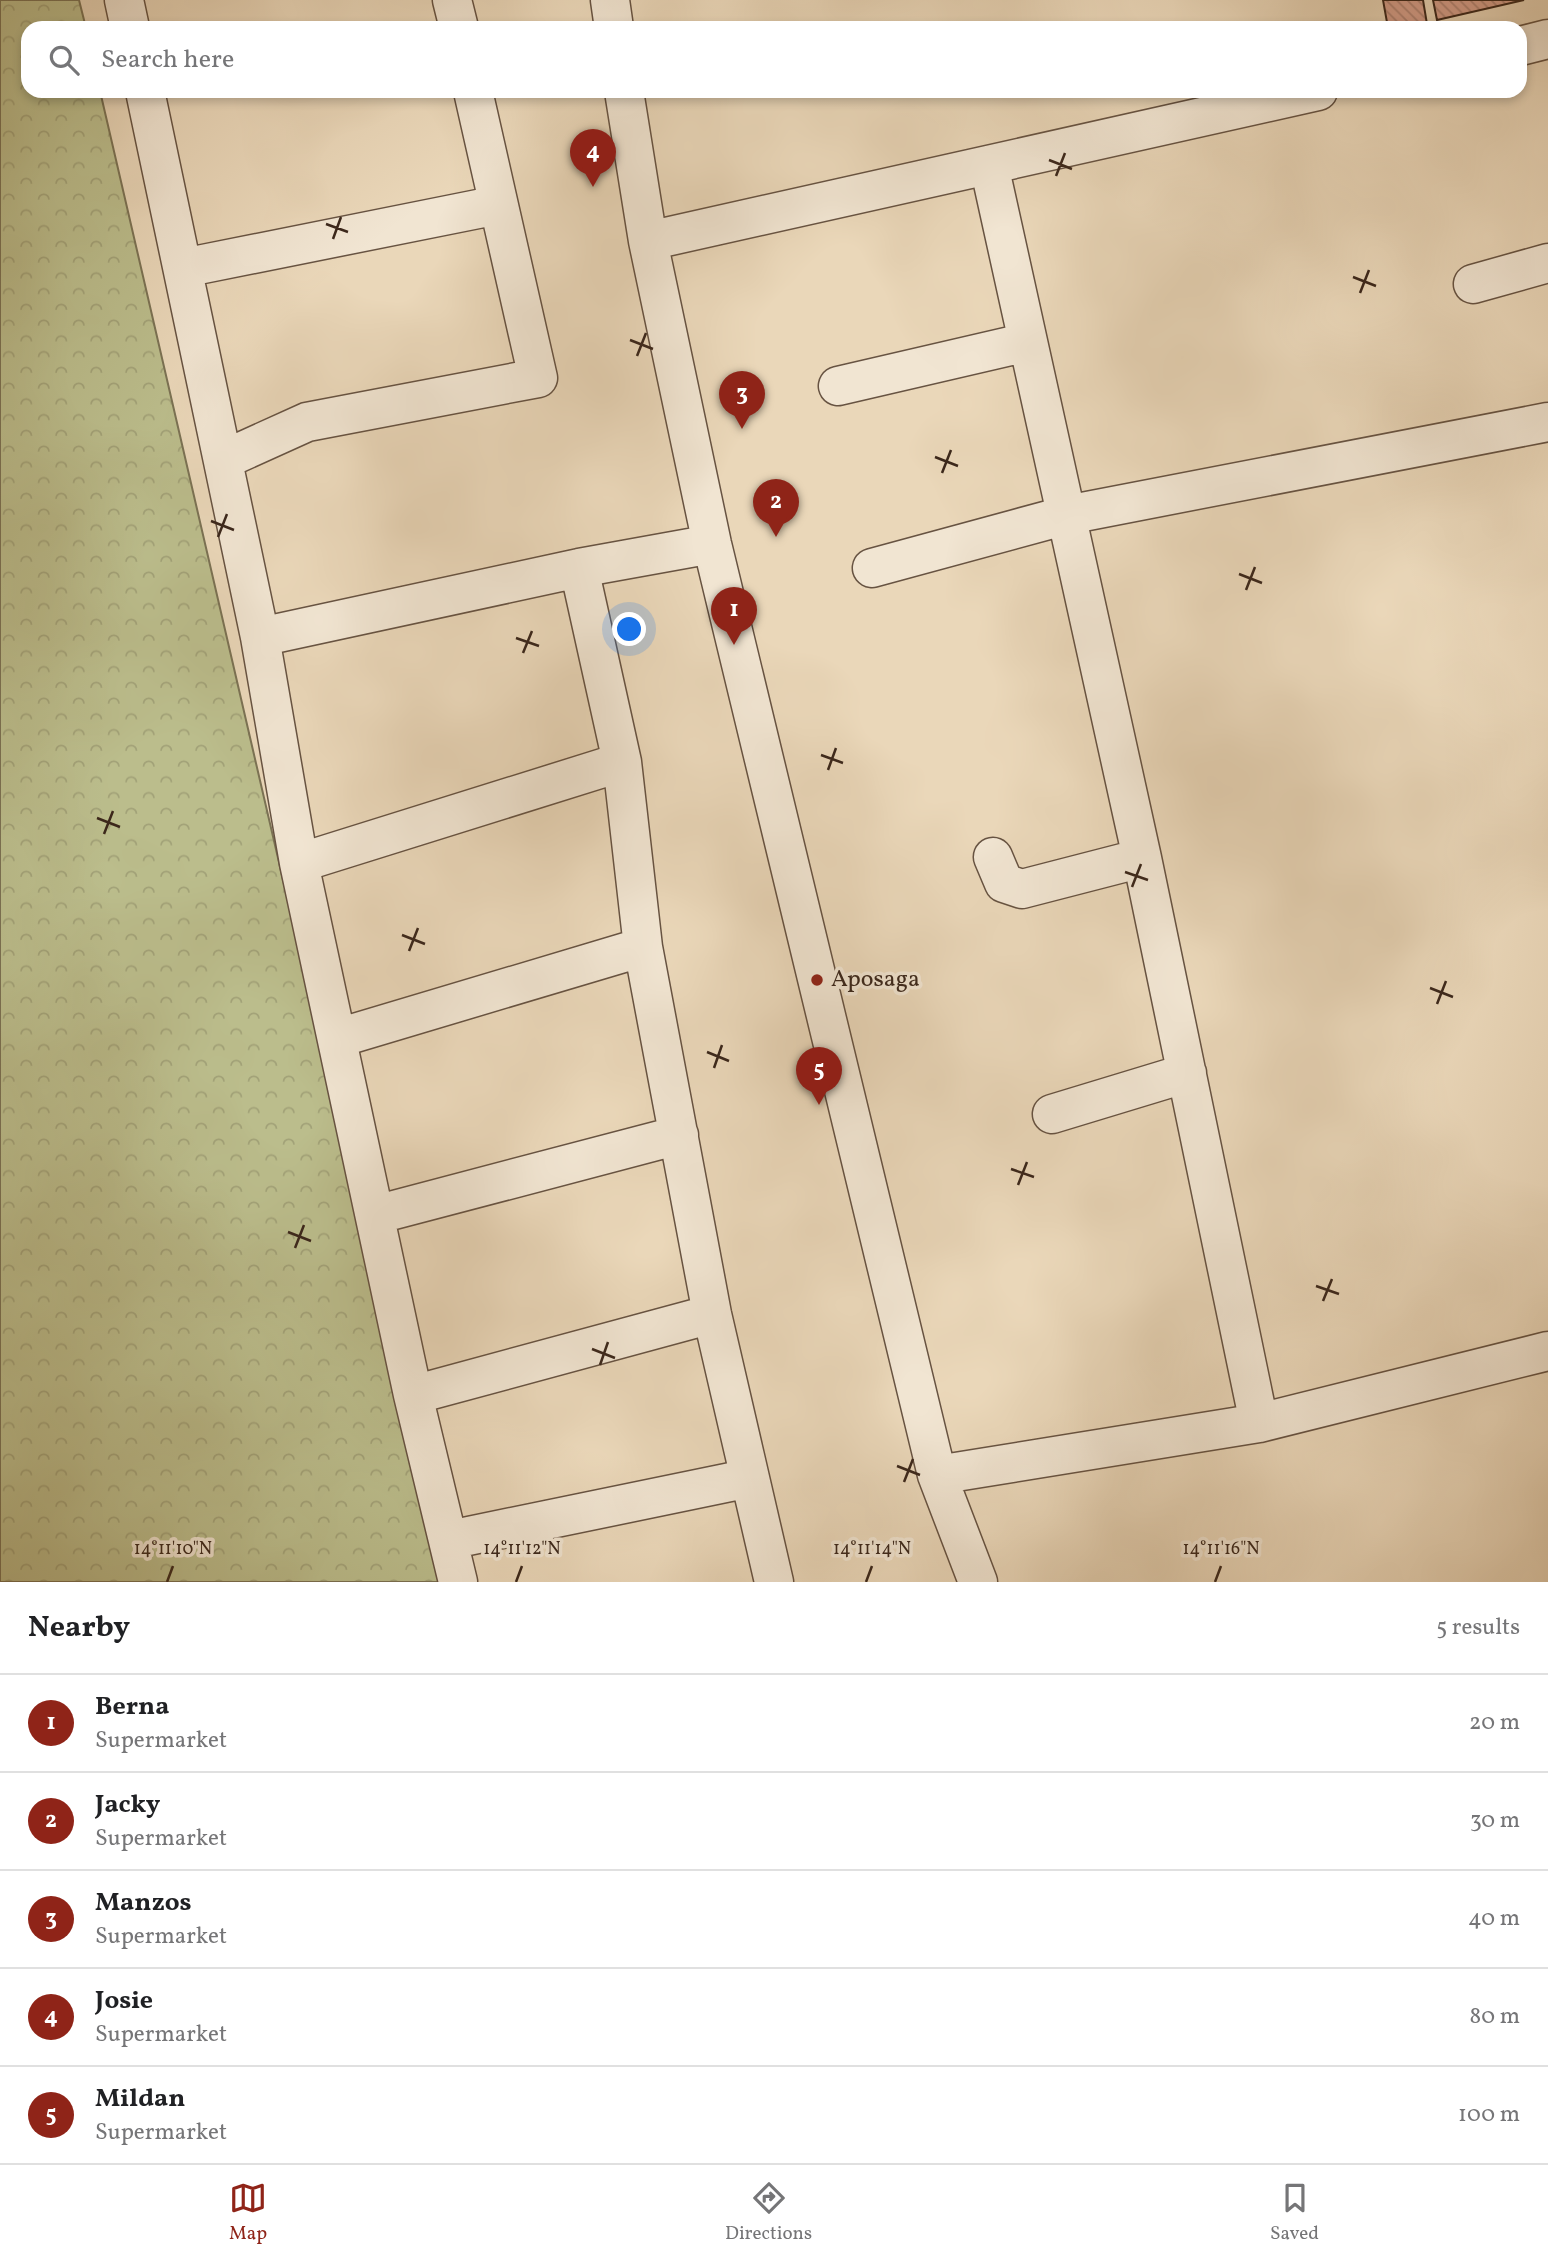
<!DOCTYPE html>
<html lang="en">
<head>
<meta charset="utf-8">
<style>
	:root { --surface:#fff; --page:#f2f2f2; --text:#202124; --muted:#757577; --line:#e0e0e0; --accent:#8f2418 }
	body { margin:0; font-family:Vollkorn,serif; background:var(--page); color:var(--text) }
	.you { position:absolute; left:630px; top:630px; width:24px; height:24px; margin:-18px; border:5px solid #fff; border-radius:50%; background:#1a73e8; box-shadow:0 0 0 10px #1a73e833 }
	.badge { display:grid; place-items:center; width:46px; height:46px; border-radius:50%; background:var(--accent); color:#fff; font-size:23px; font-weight:700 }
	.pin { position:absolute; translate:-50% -58px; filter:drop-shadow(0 2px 4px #0008) }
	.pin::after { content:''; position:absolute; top:37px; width:24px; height:21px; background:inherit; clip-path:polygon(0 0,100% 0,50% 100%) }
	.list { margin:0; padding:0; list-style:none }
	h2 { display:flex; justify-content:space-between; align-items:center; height:91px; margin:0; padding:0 28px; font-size:30px }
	h2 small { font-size:23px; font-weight:400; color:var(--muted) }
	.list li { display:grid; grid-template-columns:46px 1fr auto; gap:21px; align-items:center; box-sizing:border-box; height:98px; padding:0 28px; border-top:2px solid var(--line) }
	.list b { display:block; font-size:26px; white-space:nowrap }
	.list p { margin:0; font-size:23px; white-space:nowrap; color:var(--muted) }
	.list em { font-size:23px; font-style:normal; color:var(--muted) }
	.icon { flex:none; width:38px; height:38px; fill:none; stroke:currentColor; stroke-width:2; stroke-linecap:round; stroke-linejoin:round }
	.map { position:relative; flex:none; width:1548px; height:1582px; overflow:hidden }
	.search { position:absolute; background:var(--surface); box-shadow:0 4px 10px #0003; left:21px; right:21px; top:21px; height:77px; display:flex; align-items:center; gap:18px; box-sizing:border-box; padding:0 24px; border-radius:21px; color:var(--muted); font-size:26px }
	.sheet { height:581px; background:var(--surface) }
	nav { display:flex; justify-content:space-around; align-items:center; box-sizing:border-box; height:98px; border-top:2px solid var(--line); background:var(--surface); font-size:19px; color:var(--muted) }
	nav a { display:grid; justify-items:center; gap:4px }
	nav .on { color:var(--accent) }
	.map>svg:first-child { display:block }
	.forest { fill:url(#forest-crowns); stroke:#7b7254; stroke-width:2 }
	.building { fill:url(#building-back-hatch); stroke:#3b271b; stroke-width:2 }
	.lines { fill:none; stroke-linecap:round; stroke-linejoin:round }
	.minor-casing { stroke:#675342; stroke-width:41 }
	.minor { stroke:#f1e5d2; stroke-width:38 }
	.ticks { fill:none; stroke:#3b271b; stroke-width:2.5 }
	.poi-dot { fill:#8f2418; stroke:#f1e5d2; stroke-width:2.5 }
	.labels { text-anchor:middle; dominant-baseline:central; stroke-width:7; stroke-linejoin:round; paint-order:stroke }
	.poi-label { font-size:24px; fill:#3b271b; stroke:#f1e5d2; text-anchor:start }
	.ticks-label { font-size:18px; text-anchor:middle; fill:#3b271b; stroke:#f1e5d2; stroke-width:7; stroke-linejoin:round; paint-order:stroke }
</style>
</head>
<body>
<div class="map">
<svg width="1548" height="1582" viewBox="0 0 1548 1582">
	<defs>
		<pattern id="forest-crowns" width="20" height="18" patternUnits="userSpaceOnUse" patternTransform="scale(1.75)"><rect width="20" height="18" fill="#bbbd8c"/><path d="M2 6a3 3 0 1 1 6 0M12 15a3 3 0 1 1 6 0" fill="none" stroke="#a2a278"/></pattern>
		<pattern id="building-back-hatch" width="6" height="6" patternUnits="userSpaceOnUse" patternTransform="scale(1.75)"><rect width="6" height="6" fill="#d59f8c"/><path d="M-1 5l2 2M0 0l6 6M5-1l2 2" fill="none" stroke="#ae8272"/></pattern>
	</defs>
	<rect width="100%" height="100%" fill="#ead7b9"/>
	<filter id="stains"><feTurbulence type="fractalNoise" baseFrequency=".00286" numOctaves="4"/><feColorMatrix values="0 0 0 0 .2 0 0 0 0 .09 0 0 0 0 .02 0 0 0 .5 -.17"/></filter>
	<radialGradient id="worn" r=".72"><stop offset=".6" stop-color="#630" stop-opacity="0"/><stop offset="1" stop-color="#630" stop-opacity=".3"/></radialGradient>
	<!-- forest -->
	<path class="forest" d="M0 0H79L86 28H28V91H100L446 1582H0Z"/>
	<!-- building -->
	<path class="building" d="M1383 0H1423L1427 24 1388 28Z
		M1433 0H1524L1437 20Z"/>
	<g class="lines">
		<!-- minor casing -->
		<g class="minor-casing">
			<path id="minor" d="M124 0 130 28
				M452 0 459 28
				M610 0 614 28
				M1520 46 1548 39
				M145 91 260 637 299 863 413 1395 458 1582
				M624 91 648 241 712 544 937 1475 978 1582
				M989 165 1142 858 1259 1423
				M648 241 1318 91
				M183 268 498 205
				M1473 284 1548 263
				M838 386 1028 342
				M223 460 307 422 538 378 473 91
				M579 568 622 762 643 947 712 1314 774 1582
				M872 568 1067 515 1548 422
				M260 637 579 568 712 544
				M993 857 1004 883 1022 889 1142 858
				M299 863 622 762
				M338 1038 643 947
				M1052 1114 1187 1073
				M375 1215 679 1135
				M413 1395 712 1314
				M937 1475 1259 1423 1548 1351
				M449 1540 750 1478"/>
		</g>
		<!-- minor -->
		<use href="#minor" class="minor"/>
	</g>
	<!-- ticks -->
	<path class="ticks" d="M1049 160 1072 169M1056 176 1065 153M326 224 348 232M333 239 341 217M1353 277 1376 286M1360 293 1369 270M630 340 653 349M637 356 646 333M935 457 958 466M942 473 951 450M211 521 234 530M218 537 227 514M1239 574 1262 583M1246 590 1255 567M516 638 539 646M523 653 532 631M821 755 843 763M828 770 836 748M97 818 120 827M104 834 113 811M1125 872 1148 880M1132 887 1141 864M402 935 425 944M409 951 418 928M1430 988 1453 997M1437 1004 1446 981M707 1052 729 1061M714 1068 722 1045M1011 1169 1034 1177M1018 1185 1027 1162M288 1232 311 1241M295 1248 304 1225M1316 1286 1339 1294M1323 1301 1332 1279M592 1349 615 1358M600 1365 608 1342M897 1466 920 1475M904 1482 913 1459M167 1582 173 1566M516 1582 522 1566M866 1582 872 1566M1215 1582 1221 1566"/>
	<!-- markers -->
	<circle class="poi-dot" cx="817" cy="980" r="7"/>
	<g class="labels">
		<!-- poi labels -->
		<g class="poi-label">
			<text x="831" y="980">Aposaga</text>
		</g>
	</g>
	<g class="ticks-label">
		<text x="173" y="1554">14°11'10"N</text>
		<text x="522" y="1554">14°11'12"N</text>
		<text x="872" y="1554">14°11'14"N</text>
		<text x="1221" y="1554">14°11'16"N</text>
	</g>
	<rect width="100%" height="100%" filter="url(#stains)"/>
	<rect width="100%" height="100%" fill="url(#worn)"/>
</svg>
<div class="you"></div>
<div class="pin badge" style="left:734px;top:645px">1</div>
<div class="pin badge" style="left:776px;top:537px">2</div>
<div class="pin badge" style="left:742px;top:429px">3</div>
<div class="pin badge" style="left:593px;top:187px">4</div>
<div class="pin badge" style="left:819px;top:1105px">5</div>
<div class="search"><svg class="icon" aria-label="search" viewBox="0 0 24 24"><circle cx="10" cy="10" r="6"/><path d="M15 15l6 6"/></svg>Search here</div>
</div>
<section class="sheet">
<h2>Nearby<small>5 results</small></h2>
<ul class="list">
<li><span class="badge">1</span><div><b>Berna</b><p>Supermarket</p></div><em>20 m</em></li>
<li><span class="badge">2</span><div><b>Jacky</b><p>Supermarket</p></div><em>30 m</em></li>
<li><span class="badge">3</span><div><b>Manzos</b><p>Supermarket</p></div><em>40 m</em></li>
<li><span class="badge">4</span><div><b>Josie</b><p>Supermarket</p></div><em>80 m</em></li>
<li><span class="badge">5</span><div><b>Mildan</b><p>Supermarket</p></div><em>100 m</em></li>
</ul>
</section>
<nav>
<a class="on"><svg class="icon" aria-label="map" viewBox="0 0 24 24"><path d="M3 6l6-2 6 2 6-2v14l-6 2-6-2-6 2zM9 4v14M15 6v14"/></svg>Map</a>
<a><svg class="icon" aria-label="directions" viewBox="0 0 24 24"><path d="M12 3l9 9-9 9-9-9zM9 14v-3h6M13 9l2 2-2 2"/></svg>Directions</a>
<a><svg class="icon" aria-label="saved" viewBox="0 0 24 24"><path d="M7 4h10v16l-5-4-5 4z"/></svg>Saved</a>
</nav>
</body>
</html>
